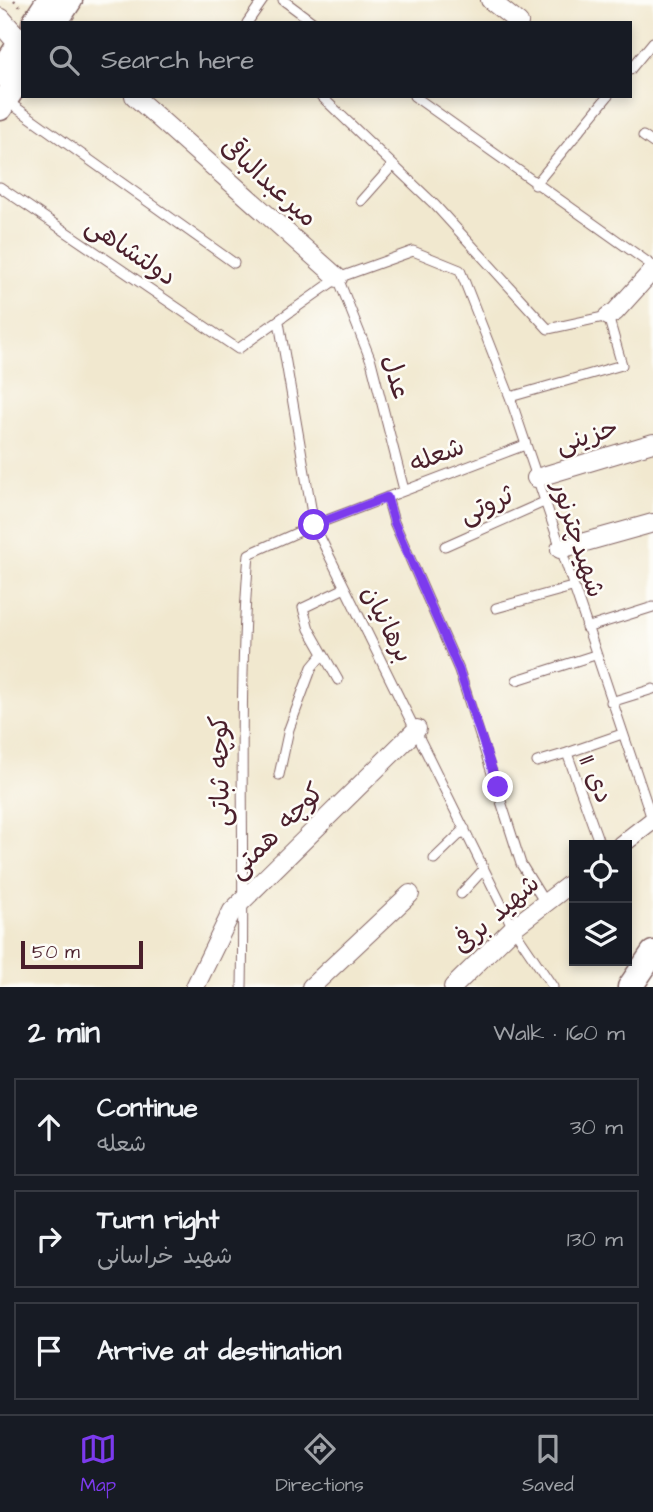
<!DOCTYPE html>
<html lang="en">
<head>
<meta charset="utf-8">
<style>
	:root { --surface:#171b24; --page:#20242c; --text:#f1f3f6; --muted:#9ea1a6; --line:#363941; --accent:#7c3aed }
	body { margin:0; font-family:"Architects Daughter","Playpen Sans Arabic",sans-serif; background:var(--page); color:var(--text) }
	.controls { position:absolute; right:21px; bottom:21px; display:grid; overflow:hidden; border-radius:0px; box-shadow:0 4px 10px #0003 }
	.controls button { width:63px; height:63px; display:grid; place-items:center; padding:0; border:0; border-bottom:2px solid var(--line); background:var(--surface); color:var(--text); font:35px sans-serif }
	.scale { position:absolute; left:21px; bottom:18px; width:122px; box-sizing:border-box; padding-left:7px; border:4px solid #4a1f2b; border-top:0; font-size:19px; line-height:24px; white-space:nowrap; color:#4a1f2b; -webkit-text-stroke:5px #fdfcf7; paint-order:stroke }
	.stop { position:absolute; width:21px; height:21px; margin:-16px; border:5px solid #7c3aed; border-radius:50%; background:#fff }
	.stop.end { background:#7c3aed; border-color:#fff; box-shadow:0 2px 7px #0008 }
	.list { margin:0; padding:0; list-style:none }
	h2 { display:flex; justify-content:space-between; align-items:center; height:91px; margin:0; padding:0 28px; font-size:30px }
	h2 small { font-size:23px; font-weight:400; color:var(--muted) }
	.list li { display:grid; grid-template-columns:46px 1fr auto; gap:21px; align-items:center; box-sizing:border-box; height:98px; margin:0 14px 14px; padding:0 14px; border:2px solid var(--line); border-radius:0px }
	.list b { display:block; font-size:26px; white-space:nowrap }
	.list p { margin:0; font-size:23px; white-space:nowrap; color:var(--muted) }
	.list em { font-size:23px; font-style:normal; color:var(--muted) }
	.icon { flex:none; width:38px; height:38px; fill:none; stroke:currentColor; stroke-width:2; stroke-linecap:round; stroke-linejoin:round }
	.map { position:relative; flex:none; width:653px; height:987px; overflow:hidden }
	.search { position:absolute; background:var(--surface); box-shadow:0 4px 10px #0003; left:21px; right:21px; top:21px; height:77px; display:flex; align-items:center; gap:18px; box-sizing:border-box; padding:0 24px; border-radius:0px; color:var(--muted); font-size:26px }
	.sheet { height:427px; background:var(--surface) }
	nav { display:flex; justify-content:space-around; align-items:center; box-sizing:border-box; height:98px; border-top:2px solid var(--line); background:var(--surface); font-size:19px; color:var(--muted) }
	nav a { display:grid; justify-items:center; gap:4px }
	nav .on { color:var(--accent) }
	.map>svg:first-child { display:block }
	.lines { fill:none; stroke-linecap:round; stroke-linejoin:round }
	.service-casing { stroke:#846564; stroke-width:11 }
	.minor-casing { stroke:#846564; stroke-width:20 }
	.tertiary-casing { stroke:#846564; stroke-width:25 }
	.secondary-casing { stroke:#846564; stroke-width:27 }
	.path { stroke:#846564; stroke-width:2.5; stroke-dasharray:2 5; stroke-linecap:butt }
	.service { stroke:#fff; stroke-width:9 }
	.minor { stroke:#fff; stroke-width:18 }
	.tertiary { stroke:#fff; stroke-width:23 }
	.secondary { stroke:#fff; stroke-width:24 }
	.route { stroke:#7c3aed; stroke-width:9 }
	.labels { text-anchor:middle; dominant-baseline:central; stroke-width:5; stroke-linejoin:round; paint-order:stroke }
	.street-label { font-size:26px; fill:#4a1f2b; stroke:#fdfcf7 }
</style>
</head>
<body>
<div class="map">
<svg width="653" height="987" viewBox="0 0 653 987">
	<rect width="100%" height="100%" fill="#fdfcf7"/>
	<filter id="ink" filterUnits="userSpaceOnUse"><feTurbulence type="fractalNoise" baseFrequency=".0143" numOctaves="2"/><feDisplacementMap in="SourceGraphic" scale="14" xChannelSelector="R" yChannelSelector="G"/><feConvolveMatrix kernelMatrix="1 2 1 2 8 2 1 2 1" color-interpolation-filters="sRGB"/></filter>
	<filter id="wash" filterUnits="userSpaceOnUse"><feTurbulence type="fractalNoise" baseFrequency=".00686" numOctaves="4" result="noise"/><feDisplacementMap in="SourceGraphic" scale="28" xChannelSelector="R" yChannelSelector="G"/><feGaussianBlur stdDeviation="1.57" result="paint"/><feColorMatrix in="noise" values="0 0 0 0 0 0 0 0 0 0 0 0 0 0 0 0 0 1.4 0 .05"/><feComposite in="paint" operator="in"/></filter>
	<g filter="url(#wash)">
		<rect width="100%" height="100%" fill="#f1e8cf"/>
	</g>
	<g filter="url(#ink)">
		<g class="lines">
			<!-- service casing -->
			<g class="service-casing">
				<path id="service" d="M283 0 314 23
					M247 23 263 0
					M630 70 653 42
					M321 96 435 205 548 329 608 316 622 365 510 397
					M414 96 653 266
					M7 101 234 263
					M643 136 653 143
					M535 185 608 96
					M0 187 238 349 338 278 413 251 460 270 510 397 653 822
					M361 201 393 165
					M338 278 371 361 404 490
					M279 322 314 525 513 928 553 987
					M387 497 394 522 459 670 521 864 545 903
					M445 546 544 502
					M496 608 572 587
					M586 628 653 607
					M338 680 309 629 303 608 345 588
					M517 680 595 655
					M611 702 653 689
					M567 753 622 734
					M537 762 567 753 600 845
					M279 775 289 729 312 667 323 654
					M434 859 465 829
					M461 894 484 869
					M242 987C245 842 237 699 249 554L314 525 525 445"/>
			</g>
			<!-- minor casing -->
			<g class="minor-casing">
				<path id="minor" d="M490 0 519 23
					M134 96 338 278
					M608 316 615 312 653 270
					M536 478 653 443
					M560 549 653 523
					M621 845 652 821
					M195 987 232 911 417 729
					M311 987 410 894
					M453 987 513 928 574 881"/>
			</g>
			<!-- tertiary casing -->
			<g class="tertiary-casing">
				<path id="tertiary" d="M0 20 20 43"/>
			</g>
			<!-- secondary casing -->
			<g class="secondary-casing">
				<path id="secondary" d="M34 23 49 0
					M55 23 70 0
					M0 74 23 39
					M0 108 23 73
					M630 987 653 953"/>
			</g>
			<!-- path -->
			<path class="path" d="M14 0 21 8"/>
			<!-- service -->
			<use href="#service" class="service"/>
			<!-- minor -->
			<use href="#minor" class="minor"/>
			<!-- tertiary -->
			<use href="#tertiary" class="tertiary"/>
			<!-- secondary -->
			<use href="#secondary" class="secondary"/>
		</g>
	</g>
	<g class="lines" filter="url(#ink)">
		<!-- route -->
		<path class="route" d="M314 525 387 497 394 522 459 670 498 787"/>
	</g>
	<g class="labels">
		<!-- street labels -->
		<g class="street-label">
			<text transform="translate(269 182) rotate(42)">میرعبدالباقی</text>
			<text transform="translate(131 251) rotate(34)">دولتشاهی</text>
			<text transform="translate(396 377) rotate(75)">عدل</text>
			<text transform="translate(587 436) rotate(-17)">حزینی</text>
			<text transform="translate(437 455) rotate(-21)">شعله</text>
			<text transform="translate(486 505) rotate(-24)">ثروتی</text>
			<text transform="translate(578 539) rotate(72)">شهیدچترنور</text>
			<text transform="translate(387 624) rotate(63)">برهانیان</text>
			<text transform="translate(220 771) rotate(-91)">کوچه ثباتی</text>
			<text transform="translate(596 779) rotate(66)">11 دی</text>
			<text transform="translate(276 831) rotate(-45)">کوچه همتی</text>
			<text transform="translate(496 914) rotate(-41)">شهید برفی</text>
		</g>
	</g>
</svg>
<div class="controls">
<button><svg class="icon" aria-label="locate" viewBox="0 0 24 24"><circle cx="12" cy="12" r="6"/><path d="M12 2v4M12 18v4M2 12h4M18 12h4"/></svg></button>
<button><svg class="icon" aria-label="layers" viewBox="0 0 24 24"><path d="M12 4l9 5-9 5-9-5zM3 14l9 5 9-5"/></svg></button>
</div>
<div class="scale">50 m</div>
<div class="stop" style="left:314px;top:525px"></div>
<div class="stop end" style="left:498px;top:787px"></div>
<div class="search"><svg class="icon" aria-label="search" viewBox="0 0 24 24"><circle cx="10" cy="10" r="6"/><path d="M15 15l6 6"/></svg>Search here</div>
</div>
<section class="sheet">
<h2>2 min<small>Walk · 160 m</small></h2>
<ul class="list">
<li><svg class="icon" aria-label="ahead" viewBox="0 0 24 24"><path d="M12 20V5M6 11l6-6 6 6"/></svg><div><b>Continue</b><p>شعله</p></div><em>30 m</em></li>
<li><svg class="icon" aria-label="right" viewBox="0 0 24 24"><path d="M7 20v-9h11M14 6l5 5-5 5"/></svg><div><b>Turn right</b><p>شهید خراسانی</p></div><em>130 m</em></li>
<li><svg class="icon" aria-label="arrive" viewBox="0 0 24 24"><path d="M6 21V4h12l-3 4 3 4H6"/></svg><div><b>Arrive at destination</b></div></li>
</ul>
</section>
<nav>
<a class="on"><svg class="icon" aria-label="map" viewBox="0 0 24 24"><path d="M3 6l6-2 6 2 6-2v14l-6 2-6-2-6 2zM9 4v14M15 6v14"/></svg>Map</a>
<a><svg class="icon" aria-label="directions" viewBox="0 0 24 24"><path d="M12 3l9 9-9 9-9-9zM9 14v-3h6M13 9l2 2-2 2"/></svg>Directions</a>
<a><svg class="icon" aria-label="saved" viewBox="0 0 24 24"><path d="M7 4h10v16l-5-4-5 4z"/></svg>Saved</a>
</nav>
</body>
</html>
